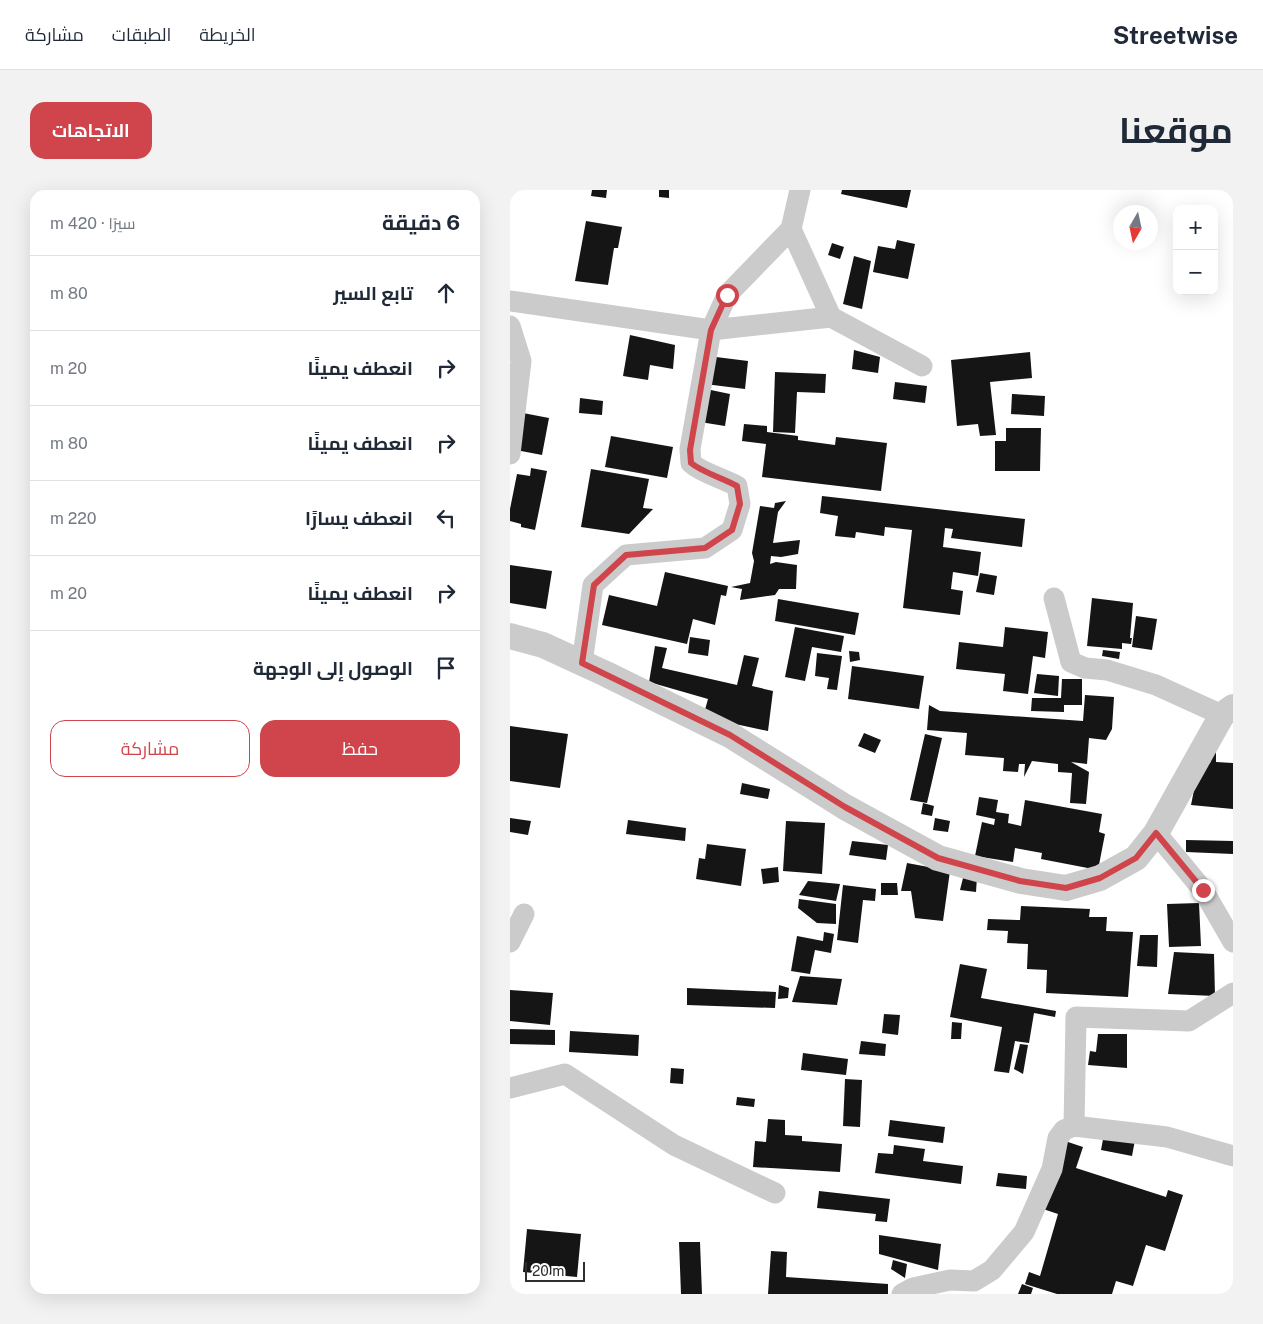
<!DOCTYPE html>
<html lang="ar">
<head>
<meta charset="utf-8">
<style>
	:root { --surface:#fff; --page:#f2f2f3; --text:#1f2937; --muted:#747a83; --line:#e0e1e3; --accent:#d0444c }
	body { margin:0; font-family:"Public Sans",Cairo,sans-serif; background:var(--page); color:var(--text); direction:rtl }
	.controls { position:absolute; right:15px; top:15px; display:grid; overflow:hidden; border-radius:10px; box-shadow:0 5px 20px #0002 }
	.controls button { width:45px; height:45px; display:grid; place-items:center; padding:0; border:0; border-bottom:1px solid var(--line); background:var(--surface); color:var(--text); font:25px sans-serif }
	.compass { position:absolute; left:603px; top:15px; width:45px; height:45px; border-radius:50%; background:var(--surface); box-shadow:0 5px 20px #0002; rotate:189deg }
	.scale { position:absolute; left:15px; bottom:12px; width:60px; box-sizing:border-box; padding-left:5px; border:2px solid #2e2e2e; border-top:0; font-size:14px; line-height:18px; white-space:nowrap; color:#2e2e2e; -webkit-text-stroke:4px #fff; paint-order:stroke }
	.stop { position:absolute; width:15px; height:15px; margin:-11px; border:4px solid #d0444c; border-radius:50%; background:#fff }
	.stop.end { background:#d0444c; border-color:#fff; box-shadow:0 1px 5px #0008 }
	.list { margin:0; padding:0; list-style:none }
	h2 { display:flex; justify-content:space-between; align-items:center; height:65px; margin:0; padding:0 20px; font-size:21px }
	h2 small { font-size:16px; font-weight:400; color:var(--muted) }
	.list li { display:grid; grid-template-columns:32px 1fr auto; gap:15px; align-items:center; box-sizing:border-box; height:75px; padding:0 20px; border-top:1px solid var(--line) }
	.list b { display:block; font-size:19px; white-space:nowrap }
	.list em { font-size:16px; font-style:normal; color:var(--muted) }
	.actions { display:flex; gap:10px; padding:15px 20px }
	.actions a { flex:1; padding:11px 0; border:1px solid var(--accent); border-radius:15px; text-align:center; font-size:18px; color:var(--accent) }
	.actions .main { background:var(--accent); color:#fff }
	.icon { flex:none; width:28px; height:28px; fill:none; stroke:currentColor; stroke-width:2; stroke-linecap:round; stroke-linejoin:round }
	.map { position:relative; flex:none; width:723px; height:1104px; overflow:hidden; direction:ltr; border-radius:15px }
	header { display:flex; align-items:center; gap:30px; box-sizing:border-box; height:70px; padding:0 25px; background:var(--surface); border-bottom:1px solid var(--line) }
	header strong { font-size:24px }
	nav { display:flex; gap:28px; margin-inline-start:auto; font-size:18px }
	.intro { display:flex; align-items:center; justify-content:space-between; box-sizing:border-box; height:120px; padding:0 30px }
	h1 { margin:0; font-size:35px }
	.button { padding:12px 22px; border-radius:15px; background:var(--accent); color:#fff; font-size:18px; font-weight:700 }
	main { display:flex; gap:30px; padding:0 30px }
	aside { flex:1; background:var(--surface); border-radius:15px; box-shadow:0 5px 20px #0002 }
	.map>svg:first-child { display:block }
	.building { fill:#151515 }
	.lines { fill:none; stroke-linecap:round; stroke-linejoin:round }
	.minor { stroke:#cbcbcb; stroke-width:21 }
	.tertiary { stroke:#cbcbcb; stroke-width:26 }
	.route { stroke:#d0444c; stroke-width:6 }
</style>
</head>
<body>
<header>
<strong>Streetwise</strong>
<nav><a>الخريطة</a><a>الطبقات</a><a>مشاركة</a></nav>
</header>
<div class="intro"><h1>موقعنا</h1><a class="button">الاتجاهات</a></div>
<main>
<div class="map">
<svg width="723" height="1104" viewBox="0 0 723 1104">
	<rect width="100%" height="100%" fill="#fff"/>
	<!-- building -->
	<path class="building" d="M82 0H97L96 8 81 6Z
		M149 0H159V8L149 7Z
		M332 0H401L397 18 331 4Z
		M76 31 112 37 108 58H104L98 95 65 91Z
		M387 50 405 54 398 89 363 82 368 56 385 59Z
		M322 53 334 57 330 69 318 65Z
		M344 66 361 71 352 119 333 114Z
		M120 145 165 155 163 179 140 175 138 190 113 186Z
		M344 160 370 167 368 183 342 179Z
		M520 162 522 188 480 192 486 245 470 246 468 234 447 236 441 170Z
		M198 166 238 171 235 199 195 194Z
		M265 182 316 184 315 203 287 202 285 243 263 242Z
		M385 192 417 196 415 213 383 209Z
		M196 199 220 204 215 236 190 232Z
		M502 204 535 206 534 226 501 224Z
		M70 208 93 211 92 225 69 223Z
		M13 223 39 228 32 265 6 260Z
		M234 234 257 236V242L288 246V250L325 255 326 247 377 253 371 301 252 287 256 254 232 251Z
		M496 238H531L530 281H485V251H496Z
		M101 246 163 257 157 288 95 277Z
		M21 278 37 281 25 340 11 337V334L0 331V319L7 284 20 286Z
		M81 279 139 289 133 318 143 319 119 344 71 337Z
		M312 306 515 329 512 357 441 348 443 339 435 338 433 357 471 362 468 386 443 382 441 399 453 401 450 425 393 418 402 340 375 337 374 346 346 342 345 348 325 346 328 326 310 323Z
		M276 311 268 322 263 353 290 350 288 364 271 367 261 366 260 374 266 372 287 375 286 399H269L265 405 230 410 232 399 221 397 240 393 244 371 242 363 250 316 264 318 265 313Z
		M0 375 42 381 36 419 0 413Z
		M155 382 218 396 216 406 211 405 205 435 183 429 177 454 92 435 99 405 147 416Z
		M470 383 487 386 484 405 466 402Z
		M582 408 623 413 620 448H622L621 454 612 453V459L577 456Z
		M268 409 349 423 345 445 265 431Z
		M626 426 647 429 642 460 622 457Z
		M285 437 334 446 331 462 302 457 295 491 275 487Z
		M495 437 538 442 535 468 523 466 518 504 493 501 495 484 446 479 449 452 493 457Z
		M180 447 200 450 198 466 178 463Z
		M145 456 157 458 152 478 227 495 234 465 249 468 242 496 263 501 258 541 193 527 198 509 139 492Z
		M593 460 610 462 609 469 592 466Z
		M339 461 349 462 350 470 340 472Z
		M307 463 332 466 327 500 317 499 319 488 305 486Z
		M342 476 414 486 409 519 338 509Z
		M527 484 549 486 548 506 524 503Z
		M552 489H572V515H554V522L521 521 522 508H551Z
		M575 505 604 507 602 539 596 550 579 548 577 574 561 572 579 582 576 614 560 613 562 583 548 582V574L522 571 514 587 515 574H509L508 582 493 581 494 568 455 565 457 543 417 540 419 515 430 521 573 531Z
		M0 536 58 544 50 598 0 591Z
		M354 543 371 550 365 563 348 556Z
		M415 544 432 548 417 613 400 610Z
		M706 557V572L723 573V619L681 615 689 575 700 573Z
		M232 593 260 599 258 609 230 604Z
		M469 607 488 610 486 622 499 624 498 633 511 636 515 610 592 624 589 642 595 644 588 680 531 669 532 663 505 658 503 672 465 666 472 632 484 635 485 629 466 625Z
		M413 613 424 616 422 626 411 624Z
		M0 628 21 631 18 645 0 642Z
		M425 628 440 631 438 642 423 640Z
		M118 630 176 638 175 651 116 644Z
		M276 631 315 633 312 684 273 681Z
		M676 650 723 651V664L676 662Z
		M342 651 378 655 376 670 339 665Z
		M197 654 236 659 231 696 186 689 189 668 195 669Z
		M397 673 440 681 433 731 405 728 401 701H391Z
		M268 677 269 692 253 694 251 679Z
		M454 684 467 687 466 702 450 700Z
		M298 691 330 694 326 711 289 705Z
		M371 693H387L388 705H371Z
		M333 695 366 699 365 711 353 710 348 753 327 750Z
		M289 709 326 714V734L307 733 288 718Z
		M689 713 691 756 659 757 657 714Z
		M511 716 580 719 579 727H597L596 741 623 742 618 807 536 803 537 780 517 779 518 754 497 753 498 741 477 740 478 729 510 730Z
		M314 742 324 744 321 763 305 760 300 784 281 781 287 746 313 751Z
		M630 745H648L647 777 627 776Z
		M664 762 704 764 705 806 658 804Z
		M450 774 477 779 471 808 546 821 545 827 524 823 519 853 505 851 499 883 484 881 492 837 440 827Z
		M290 786 332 789 327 815 282 812Z
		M269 795 279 798 278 808 268 809Z
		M177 798 266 802 265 818 177 815Z
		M0 800 43 803 40 835 0 831Z
		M374 824 390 825 388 845 372 843Z
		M442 832 452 833 451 849H441Z
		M0 839 45 840V855L0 854Z
		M60 841 129 845 128 866 59 862Z
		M588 844H617V878L578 875 580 861 586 862Z
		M351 851 376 854 375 866 349 864Z
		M510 854 518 855 513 884 504 879Z
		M293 863 338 869 336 885 291 880Z
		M161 878 174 879 173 894 160 893Z
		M335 889 352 890 350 937 333 936Z
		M227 907 245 909 244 917 226 915Z
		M258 929 275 930V945L292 946V951L332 954 330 982 243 977 245 951 256 952Z
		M380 930 435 937 433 953 378 946Z
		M594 944 625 950 622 966 591 960Z
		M555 951 573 957 566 978 656 1007 658 1000 673 1005 655 1061 636 1055 623 1096 606 1091 602 1104H547L515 1094 519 1082 530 1086 548 1024 533 1019Z
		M384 955 415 959 413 971 453 976 451 994 365 983 368 963 383 964Z
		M488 983 517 986 516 999 486 996Z
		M309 1001 380 1009 377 1032 365 1031 366 1024 307 1018Z
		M17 1039 71 1044 67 1087 13 1082Z
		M369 1045 431 1054 428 1080 369 1064Z
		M169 1052H190L192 1104H171Z
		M261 1061 277 1062 276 1087 378 1094V1104H258Z
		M383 1070 397 1074 395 1088 381 1079Z
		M512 1094 523 1098 521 1104H508Z"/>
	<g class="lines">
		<!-- minor -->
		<path class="minor" d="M281 39 321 127
			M0 111 201 140 321 127 412 176
			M0 136 11 171 0 264
			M544 408 561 472 575 478 597 480 646 495 712 525
			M72 473 83 395 116 365 195 358 222 340 230 314 227 296C212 288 192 283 181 273L180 259 201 140 217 105 281 39 290 0
			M646 643 693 700 723 752
			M0 752 14 724
			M0 898 55 884 164 955 265 1003
			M564 936 566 827 679 831 723 803
			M392 1104 403 1098 440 1090 464 1091 482 1080 514 1042 542 979 548 948 554 940 564 936 657 947 723 966"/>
		<!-- tertiary -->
		<path class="tertiary" d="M0 446 33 455 96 484 220 545 335 617 428 668 511 691 556 698 590 688 626 668 646 643 712 525 723 517"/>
	</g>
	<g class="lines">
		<!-- route -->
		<path class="route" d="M217 105 201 140 180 260 181 273C192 282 212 288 227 296L230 314 222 340 195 358 116 365 84 395 72 473 220 545 335 617 428 668 510 691 556 698 590 688 626 668 646 643 693 700"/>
	</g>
</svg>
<div class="controls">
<button>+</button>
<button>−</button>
</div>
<svg class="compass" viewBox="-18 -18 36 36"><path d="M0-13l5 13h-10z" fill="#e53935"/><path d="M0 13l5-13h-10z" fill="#747a83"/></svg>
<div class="scale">20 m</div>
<div class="stop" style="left:217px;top:105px"></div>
<div class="stop end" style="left:693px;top:700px"></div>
</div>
<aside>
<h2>6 دقيقة<small>سيرًا · 420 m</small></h2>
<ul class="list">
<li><svg class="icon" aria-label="ahead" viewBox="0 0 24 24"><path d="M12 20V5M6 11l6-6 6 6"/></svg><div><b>تابع السير</b></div><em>80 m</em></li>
<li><svg class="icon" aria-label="right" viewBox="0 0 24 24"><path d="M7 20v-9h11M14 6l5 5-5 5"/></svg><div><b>انعطف يمينًا</b></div><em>20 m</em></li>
<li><svg class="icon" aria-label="right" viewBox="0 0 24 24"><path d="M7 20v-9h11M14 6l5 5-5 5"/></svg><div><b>انعطف يمينًا</b></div><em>80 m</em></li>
<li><svg class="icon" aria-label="left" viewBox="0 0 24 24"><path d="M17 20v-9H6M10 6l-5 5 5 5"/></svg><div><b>انعطف يسارًا</b></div><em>220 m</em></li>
<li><svg class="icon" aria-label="right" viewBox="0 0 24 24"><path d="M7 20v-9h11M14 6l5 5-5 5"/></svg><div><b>انعطف يمينًا</b></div><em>20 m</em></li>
<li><svg class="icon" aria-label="arrive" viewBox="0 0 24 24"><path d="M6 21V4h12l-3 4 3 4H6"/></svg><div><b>الوصول إلى الوجهة</b></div></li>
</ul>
<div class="actions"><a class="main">حفظ</a><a>مشاركة</a></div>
</aside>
</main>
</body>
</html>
